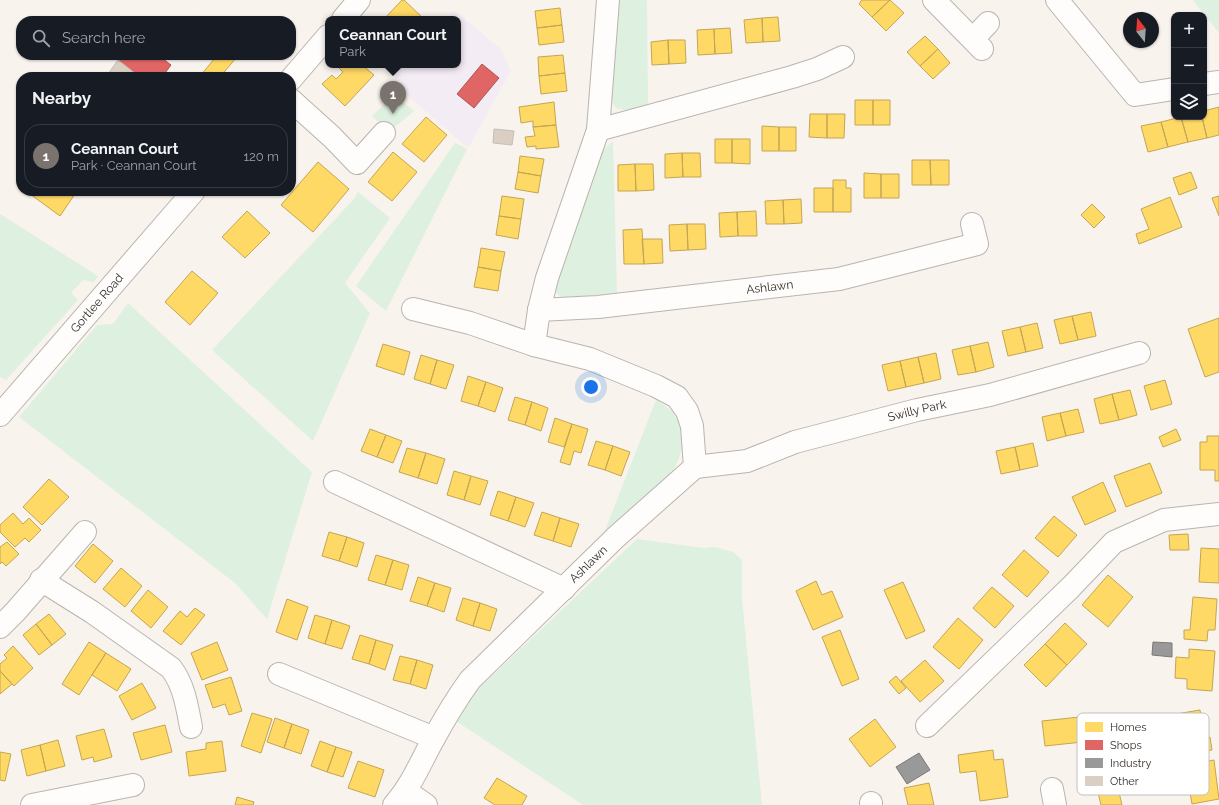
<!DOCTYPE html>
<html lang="en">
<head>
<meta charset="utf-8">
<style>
	:root { --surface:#171b24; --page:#20242c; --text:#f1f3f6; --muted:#9ea1a6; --line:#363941; --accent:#7a736d }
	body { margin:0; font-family:Raleway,sans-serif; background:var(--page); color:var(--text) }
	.controls { position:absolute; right:12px; top:12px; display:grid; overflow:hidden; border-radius:8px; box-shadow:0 1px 3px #0004 }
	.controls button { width:36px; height:36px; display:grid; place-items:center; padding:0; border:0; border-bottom:1px solid var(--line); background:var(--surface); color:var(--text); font:20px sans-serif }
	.compass { position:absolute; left:1123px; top:12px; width:36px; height:36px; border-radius:50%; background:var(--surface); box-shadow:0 1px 3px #0004; rotate:343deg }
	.you { position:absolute; left:591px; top:387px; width:14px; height:14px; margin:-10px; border:3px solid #fff; border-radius:50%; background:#1a73e8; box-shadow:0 0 0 6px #1a73e833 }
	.badge { display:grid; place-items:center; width:26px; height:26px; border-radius:50%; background:var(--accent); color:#fff; font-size:13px; font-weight:700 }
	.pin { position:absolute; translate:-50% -33px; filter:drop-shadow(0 1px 2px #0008) }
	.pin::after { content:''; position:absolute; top:21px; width:14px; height:12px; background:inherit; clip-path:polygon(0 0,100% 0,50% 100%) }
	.popup { position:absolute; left:325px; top:16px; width:136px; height:52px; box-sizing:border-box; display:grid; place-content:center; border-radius:8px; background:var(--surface); filter:drop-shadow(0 1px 3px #0005); font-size:13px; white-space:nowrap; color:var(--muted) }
	.popup b { font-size:15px; color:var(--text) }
	.popup::after { content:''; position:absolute; left:50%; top:100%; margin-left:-8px; border:8px solid transparent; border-top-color:var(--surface) }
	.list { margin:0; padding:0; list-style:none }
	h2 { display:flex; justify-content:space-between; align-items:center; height:52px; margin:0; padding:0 16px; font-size:17px }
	h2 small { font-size:13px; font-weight:400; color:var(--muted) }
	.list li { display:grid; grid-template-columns:26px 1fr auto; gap:12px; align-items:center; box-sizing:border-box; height:64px; margin:0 8px 8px; padding:0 8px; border:1px solid var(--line); border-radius:16px }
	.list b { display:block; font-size:15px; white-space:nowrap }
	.list p { margin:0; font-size:13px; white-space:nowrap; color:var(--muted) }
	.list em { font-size:13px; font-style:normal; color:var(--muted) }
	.icon { flex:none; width:22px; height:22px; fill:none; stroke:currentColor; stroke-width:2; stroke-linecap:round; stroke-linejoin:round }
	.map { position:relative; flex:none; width:1219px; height:805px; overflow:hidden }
	.search { position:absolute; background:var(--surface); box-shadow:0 1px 3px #0004; left:16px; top:16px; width:280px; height:44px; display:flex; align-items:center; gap:10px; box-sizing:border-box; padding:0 14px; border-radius:16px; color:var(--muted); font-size:15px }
	.panel { position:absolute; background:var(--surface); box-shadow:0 1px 3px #0004; left:16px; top:72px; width:280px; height:124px; border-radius:16px }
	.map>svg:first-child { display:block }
	.commercial { fill:#f4ecf5 }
	.green { fill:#def0df }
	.homes { fill:#ffd966; stroke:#c3a653 }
	.shops { fill:#e06666; stroke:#ad5553 }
	.industry { fill:#999; stroke:#7b7977 }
	.building { fill:#dbcfc4; stroke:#c4beb8 }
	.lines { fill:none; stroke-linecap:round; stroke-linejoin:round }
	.minor-casing { stroke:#bab4ae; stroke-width:24 }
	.minor { stroke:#fefdfc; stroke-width:22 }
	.labels { text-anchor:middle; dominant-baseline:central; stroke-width:4; stroke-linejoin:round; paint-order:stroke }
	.street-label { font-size:12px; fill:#362e28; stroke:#fff }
	.key { fill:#fff; stroke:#c3c0be; stroke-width:1 }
	.key-label { font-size:11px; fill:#362e28 }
</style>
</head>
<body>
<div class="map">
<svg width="1219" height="805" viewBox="0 0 1219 805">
	<rect width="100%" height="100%" fill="#f9f3ed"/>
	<!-- commercial -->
	<path class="commercial" d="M453 10 500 48 511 71 468 148 391 81 405 65H458V19H446Z"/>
	<!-- green -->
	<path class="green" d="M619 0H647L648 105C636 109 628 112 616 108L612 101Z
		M1193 0H1219V33Z
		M394 95 414 111 390 131 372 116Z
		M613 141 617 293 562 298 554 290 600 153Z
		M455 143 467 149 386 311 356 286Z
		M358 192 390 218 345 283 370 313 313 441 212 350 354 199Z
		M0 214 98 276 94 282 83 280 71 293 78 300 6 380 0 377Z
		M128 303 312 472 267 619 235 583 19 417 97 325 113 324Z
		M656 400 679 415 685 437 679 458 669 480 599 546Z
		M637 539 704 548 715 547 733 552 742 560V599L762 805H583L456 721 475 692Z"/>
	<!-- homes -->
	<path class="homes" d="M402 0H404L424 19H384Z
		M862 0H890L872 17 859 4Z
		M890 0 904 13 886 31 872 17Z
		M560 8 562 25 537 28 535 11Z
		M778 17 780 41 763 42 762 18Z
		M762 18 763 42 746 43 744 20Z
		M562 25 564 42 539 45 537 28Z
		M730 28 732 53 715 54 714 29Z
		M714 29 715 54 698 55 697 30Z
		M925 36 938 49 920 66 907 52Z
		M668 40H685L686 63 669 64Z
		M668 40 669 64 652 65 651 42Z
		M938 49 950 63 933 79 920 66Z
		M212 55H232L236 58 220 77H204L201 75 215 58Z
		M563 55 565 73 539 76 538 57Z
		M341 65H362L374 75 345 106 322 84 332 75 336 79 343 72 338 67Z
		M565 73 567 91 541 94 539 76Z
		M855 100H873V125H855Z
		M873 100H890V125H873Z
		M554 102 556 125 533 127V121L521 123 519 107Z
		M1219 107V135L1207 138 1202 117H1204V111Z
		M810 114H827V138L809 137Z
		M827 114H845L844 138H827Z
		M426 117 447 135 424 162 402 144Z
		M1181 117 1188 142 1168 147 1161 122Z
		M1181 117H1202L1207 138 1188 142Z
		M1161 122 1168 147 1148 152 1141 126Z
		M556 125 559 147 536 149V146L527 147 525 137 535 136 533 127Z
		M762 126 779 127V151H762Z
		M779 127H796V151H779Z
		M715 139H732V163H715Z
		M732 139H750V164L732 163Z
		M393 152 417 172 392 201 368 182Z
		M682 153 683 177 665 178V154Z
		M682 153H700L701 177H683Z
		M520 156 544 159 541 176 518 172Z
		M912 160H930L931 185H912Z
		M930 160H949V185H931Z
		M318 162 349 189 313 232 281 205Z
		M635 164 636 191H618V165Z
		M635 164H653L654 190 636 191Z
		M518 172 541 176 538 193 515 189Z
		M1191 172 1197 188 1179 195 1173 178Z
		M864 173 881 174V198H864Z
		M881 174H899V198H881Z
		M833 180H846V188H851V212H833Z
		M814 188H833V212H814Z
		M32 191H77L60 216 30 194Z
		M502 196 524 199 521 219 499 216Z
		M1219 196V216L1212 198Z
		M1170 197 1182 227 1139 244 1136 234 1149 229 1141 209Z
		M801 199 802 223 784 224 783 200Z
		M783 200 784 224H766L765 201Z
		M1092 204 1105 217 1094 228 1081 215Z
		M247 211 270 233 245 258 222 237Z
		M756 211 757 236H738L737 212Z
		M737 212 738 236 720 237 719 213Z
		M499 216 521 219 518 239 496 235Z
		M687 224 688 250 670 251 669 225Z
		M687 224H705L706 249 688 250Z
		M642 229 644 264H624L623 230Z
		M642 239H662L663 263 644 264Z
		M481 248 505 252 501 271 478 267Z
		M478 267 501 271 498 291 474 287Z
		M192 271 218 293 190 325 165 302Z
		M1091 312 1096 336 1078 340 1072 316Z
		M1072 316 1078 340 1060 344 1054 320Z
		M1219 318V372L1205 377 1188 329Z
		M1037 323 1043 348 1026 352 1020 327Z
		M1020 327 1026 352 1008 356 1002 331Z
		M988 342 994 367 976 372 970 346Z
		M383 344 410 352 404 375 376 366Z
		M970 346 976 372 958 375 952 350Z
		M936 353 941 379 924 383 918 357Z
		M421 355 437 360 430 384 414 379Z
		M918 357 924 383 906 387 900 361Z
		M437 360 454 365 446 389 430 384Z
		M900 361 906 387 888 391 882 365Z
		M468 376 486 382 478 406 461 401Z
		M1165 380 1172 404 1151 410 1144 386Z
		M486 382 503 388 495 412 478 406Z
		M1130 390 1137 415 1119 420 1112 394Z
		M1112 394 1119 420 1100 424 1094 399Z
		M515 397 532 402 525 425 508 420Z
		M532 402 548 408 541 431 525 425Z
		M1078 409 1084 432 1066 436 1060 413Z
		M1060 413 1066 436 1047 441 1042 417Z
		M555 418 572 424 564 447 548 442Z
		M572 424 588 429 581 453 574 451 570 465 560 462Z
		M370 429 386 435 377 457 361 451Z
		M1176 429 1181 440 1163 447 1159 437Z
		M386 435 402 441 393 463 377 457Z
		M1207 436H1219V481H1215V470H1200V442H1207Z
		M596 441 613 446 605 470 588 465Z
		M1033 443 1038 466 1020 470 1015 447Z
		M613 446 630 452 621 476 605 470Z
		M1015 447 1020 470 1001 474 996 451Z
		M407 448 426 453 418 478 399 472Z
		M426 453 445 459 437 484 418 478Z
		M1150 463 1162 493 1126 507 1114 476Z
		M454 471 471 476 464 500 447 495Z
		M471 476 488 481 480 505 464 500Z
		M49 479 69 497 42 525 23 507Z
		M1103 482 1116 511 1085 525 1072 497Z
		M498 491 516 497 508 521 490 515Z
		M516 497 534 503 525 527 508 521Z
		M542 512 560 518 553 541 534 535Z
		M13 513 23 524 29 518 41 530 29 542 25 538 15 547 0 532V525Z
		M1054 516 1077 535 1058 557 1035 538Z
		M560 518 579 524 571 547 553 541Z
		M329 532 347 537 339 561 322 556Z
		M1188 534 1189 550H1170L1169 535Z
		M347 537 364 543 357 567 339 561Z
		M7 542 19 554 6 566 2 562 0 564V547Z
		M93 544 113 561 95 583 75 566Z
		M1201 548 1219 549V583L1199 582Z
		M1024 550 1049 572 1027 597 1002 575Z
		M376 555 393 560 385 585 368 580Z
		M393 560 409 565 402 590 385 585Z
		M121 568 142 586 125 607 103 589Z
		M1108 575 1133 597 1108 627 1082 605Z
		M418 577 435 583 427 606 410 601Z
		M816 581 822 595 832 591 843 617 813 630 796 591Z
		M903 582 925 631 906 639 884 590Z
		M435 583 451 588 444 612 427 606Z
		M992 587 1014 606 995 628 973 608Z
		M148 590 168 607 151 628 131 611Z
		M1193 597 1217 599 1215 630H1208L1207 641 1184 639V630H1190Z
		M463 598 480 603 473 626 456 620Z
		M287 599 308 607 297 640 276 632Z
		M480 603 497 609 490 631 473 626Z
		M195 608 205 615 181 645 163 631 180 611 187 617Z
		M49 614 66 634 52 645 36 624Z
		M315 615 332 620 325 644 308 638Z
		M958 618 983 640 959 669 933 647Z
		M332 620 350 626 342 649 325 644Z
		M1065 623 1087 644 1067 665 1045 644Z
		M36 624 52 645 39 655 23 635Z
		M840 630 859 679 842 686 822 637Z
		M360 635 376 640 369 664 352 659Z
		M376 640 393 645 385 670 369 664Z
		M89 642 106 653 79 695 62 684Z
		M217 642 228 670 202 680 191 653Z
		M1045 644 1067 665 1046 687 1024 665Z
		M13 646 33 668 14 686 0 671V664L7 658 4 655Z
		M1189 649 1215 651 1212 691 1187 689V679L1175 678 1176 657 1189 658Z
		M106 653 131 669 117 691 92 675Z
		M400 656 417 660 410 684 393 680Z
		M417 660 433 665 426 689 410 684Z
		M925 660 944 681 920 702 901 681Z
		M0 671 12 684 0 694Z
		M896 676 906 688 899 694 889 682Z
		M231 677 242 711 229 715 225 704 213 708 205 685Z
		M142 683 156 708 132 720 119 696Z
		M1200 710 1205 738 1210 737 1212 750 1184 755 1176 714Z
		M252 713 272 719 261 753 241 746Z
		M1089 716 1092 741 1045 746 1042 721Z
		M275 718 292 724 284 748 267 742Z
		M875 719 896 747 870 767 849 739Z
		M292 724 309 730 301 754 284 748Z
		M165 725 172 752 141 760 133 733Z
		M104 729 112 757 94 762 93 757 82 760 76 736Z
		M58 740 65 766 46 771 40 745Z
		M222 741 226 771 189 776 186 752 206 749V743Z
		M320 741 336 747 327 772 311 766Z
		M40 745 46 771 27 776 21 750Z
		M336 747 352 752 343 777 327 772Z
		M993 750 994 760 1003 759 1008 797 980 801 976 771 960 773 958 755Z
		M0 752 11 754 5 781 0 780Z
		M1214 760 1219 799 1192 804 1185 765Z
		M358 761 384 770 375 797 348 788Z
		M1113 767 1122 805H1101L1093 772Z
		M497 778 527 796 522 805H495L484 798Z
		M929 783 934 805H908L904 788Z
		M237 797 254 802 253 805H235Z"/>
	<!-- shops -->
	<path class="shops" d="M111 55H158L171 65 162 77H139Z
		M482 64 499 78 474 108 457 94Z"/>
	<!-- industry -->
	<path class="industry" d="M1153 642 1172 643V657L1152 655Z
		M919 753 930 770 907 784 896 767Z"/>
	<!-- building -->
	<path class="building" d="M196 16 203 21H192Z
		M118 60 136 74 134 77H111L108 74Z
		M494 129 514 131 512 145 493 143Z"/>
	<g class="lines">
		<!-- minor casing -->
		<g class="minor-casing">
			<g id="minor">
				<path d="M934 0 982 49"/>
				<path d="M1057 0 1135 95 1174 89"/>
				<path d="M343 19 359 0"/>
				<path d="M973 39 988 23"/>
				<path d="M291 79 328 36"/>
				<path d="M1204 84 1219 82"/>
				<path d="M291 100 332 137 357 163 384 133"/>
				<path d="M598 130 792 77 817 69 843 57"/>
				<path d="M413 309 470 323 534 345 590 359 656 386 677 397 687 411 692 426 695 467"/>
				<path id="s1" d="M539 310 598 307 839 279 977 244 972 224"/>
				<path d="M534 345 539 310 547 278 598 130 608 0"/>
				<path id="s2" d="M0 415 194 191"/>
				<path id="s3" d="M695 467 747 461 795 442 917 410 990 395 1139 353"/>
				<path d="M335 482 564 589"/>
				<path d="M41 580 92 612 171 668C184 685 187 706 191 727"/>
				<path d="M0 627 15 612 85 532"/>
				<path d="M279 674 434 738"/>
				<path d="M927 726 1071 587 1114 542 1164 520 1219 514"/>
				<path d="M1052 789 1055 805"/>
				<path d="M406 791 426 805"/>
				<path d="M871 803V805"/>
				<path d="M32 805 133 785"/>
				<path id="s4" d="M394 805C412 785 421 761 434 738 445 718 457 698 470 680L615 538 695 467"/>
			</g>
		</g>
		<!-- minor -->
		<use href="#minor" class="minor"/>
	</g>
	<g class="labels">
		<!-- street labels -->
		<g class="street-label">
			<text stroke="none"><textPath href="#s1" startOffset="232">Ashlawn</textPath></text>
			<text stroke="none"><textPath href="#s2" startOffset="148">Gortlee Road</textPath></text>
			<text stroke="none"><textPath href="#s3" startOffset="230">Swilly Park</textPath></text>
			<text stroke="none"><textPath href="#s4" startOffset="312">Ashlawn</textPath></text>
		</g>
	</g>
	<!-- legend -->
	<rect x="1077" y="713" width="132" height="82" rx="6" class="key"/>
	<rect x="1085" y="722" width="18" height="10" fill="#ffd966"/>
	<rect x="1085" y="740" width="18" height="10" fill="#e06666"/>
	<rect x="1085" y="758" width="18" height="10" fill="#999"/>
	<rect x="1085" y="776" width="18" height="10" fill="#dbcfc4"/>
	<g class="key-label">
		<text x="1110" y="731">Homes</text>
		<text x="1110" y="749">Shops</text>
		<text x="1110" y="767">Industry</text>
		<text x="1110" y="785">Other</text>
	</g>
</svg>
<div class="controls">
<button>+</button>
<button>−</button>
<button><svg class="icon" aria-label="layers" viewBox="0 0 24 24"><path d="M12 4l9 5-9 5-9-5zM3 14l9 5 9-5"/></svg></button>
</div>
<svg class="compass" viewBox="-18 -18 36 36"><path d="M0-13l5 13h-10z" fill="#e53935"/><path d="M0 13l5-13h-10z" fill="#9ea1a6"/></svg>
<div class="you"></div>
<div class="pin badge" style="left:393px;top:114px">1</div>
<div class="popup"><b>Ceannan Court</b>Park</div>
<div class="search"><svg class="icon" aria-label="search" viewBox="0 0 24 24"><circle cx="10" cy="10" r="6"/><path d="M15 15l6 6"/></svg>Search here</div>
<section class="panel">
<h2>Nearby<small></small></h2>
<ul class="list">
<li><span class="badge">1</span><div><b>Ceannan Court</b><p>Park · Ceannan Court</p></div><em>120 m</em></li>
</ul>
</section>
</div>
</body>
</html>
